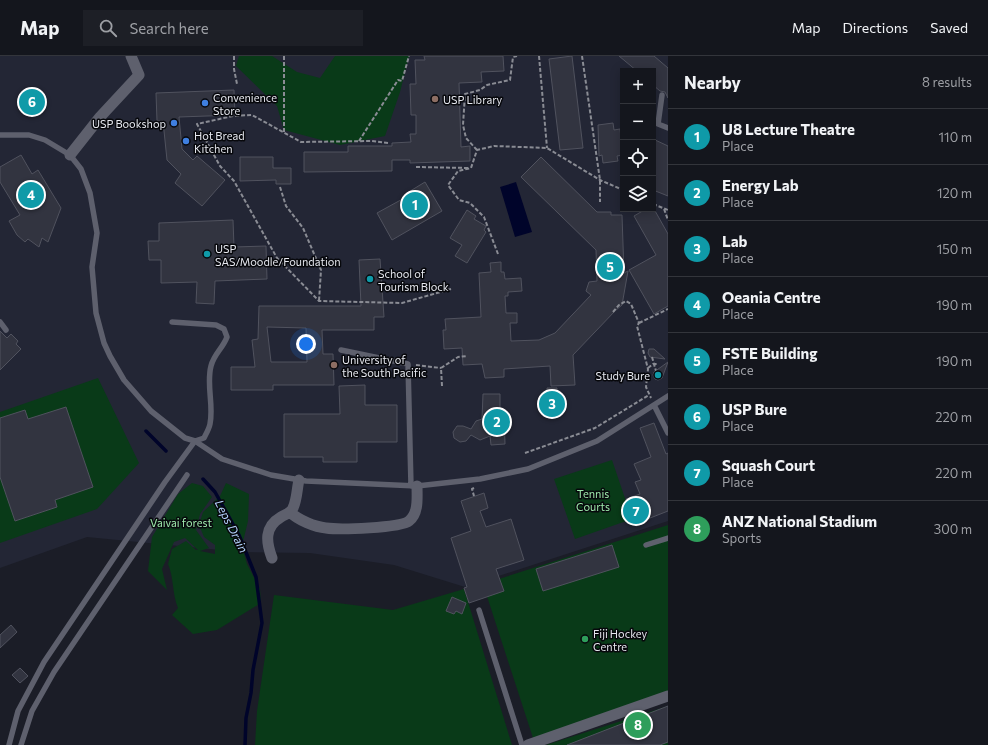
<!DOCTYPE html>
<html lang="en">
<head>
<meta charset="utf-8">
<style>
	:root { --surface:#14161d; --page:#1d1f26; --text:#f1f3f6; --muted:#9d9fa4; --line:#33353b; --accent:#fb8fc4 }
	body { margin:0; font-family:Commissioner,sans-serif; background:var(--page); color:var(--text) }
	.controls { position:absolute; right:12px; top:12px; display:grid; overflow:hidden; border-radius:0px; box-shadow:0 2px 10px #0003 }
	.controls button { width:36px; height:36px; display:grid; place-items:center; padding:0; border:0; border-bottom:1px solid var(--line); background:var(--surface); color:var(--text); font:20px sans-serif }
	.you { position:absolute; left:306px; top:288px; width:14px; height:14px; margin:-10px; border:3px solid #fff; border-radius:50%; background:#1a73e8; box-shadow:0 0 0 6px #1a73e833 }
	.badge { display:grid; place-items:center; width:26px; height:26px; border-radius:50%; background:var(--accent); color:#fff; font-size:13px; font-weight:700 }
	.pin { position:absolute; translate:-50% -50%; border:2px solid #fff; box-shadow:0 1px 4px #0006 }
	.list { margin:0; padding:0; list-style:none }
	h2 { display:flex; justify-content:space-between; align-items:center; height:52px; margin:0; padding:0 16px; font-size:17px }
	h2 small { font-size:13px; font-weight:400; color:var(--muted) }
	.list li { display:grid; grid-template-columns:26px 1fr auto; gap:12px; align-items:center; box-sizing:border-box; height:56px; padding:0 16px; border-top:1px solid var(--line) }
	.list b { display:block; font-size:15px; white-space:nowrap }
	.list p { margin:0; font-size:13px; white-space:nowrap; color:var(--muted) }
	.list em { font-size:13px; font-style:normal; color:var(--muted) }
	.icon { flex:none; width:22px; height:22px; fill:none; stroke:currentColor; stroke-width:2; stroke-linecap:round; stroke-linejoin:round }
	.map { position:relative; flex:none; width:668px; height:689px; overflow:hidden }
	header { display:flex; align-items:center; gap:24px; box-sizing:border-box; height:56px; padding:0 20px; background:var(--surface); border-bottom:1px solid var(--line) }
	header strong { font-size:19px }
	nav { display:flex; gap:22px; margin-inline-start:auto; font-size:14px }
	.search { width:280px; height:36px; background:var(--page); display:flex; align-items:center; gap:10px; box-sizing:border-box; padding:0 14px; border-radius:0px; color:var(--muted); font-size:15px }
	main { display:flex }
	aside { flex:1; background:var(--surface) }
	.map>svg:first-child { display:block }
	.built { fill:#232635; fill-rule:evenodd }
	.green { fill:#093a18 }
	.water { fill:#00042a }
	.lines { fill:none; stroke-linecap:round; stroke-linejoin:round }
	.stream { stroke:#00042a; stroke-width:3.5 }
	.building { fill:#323440; stroke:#50525e; fill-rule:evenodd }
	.path { stroke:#8a8c94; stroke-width:2; stroke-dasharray:4 2; stroke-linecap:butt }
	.lane { stroke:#5e606d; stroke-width:5.5 }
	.street { stroke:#5e606d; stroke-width:11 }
	.education-dot { fill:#8d6e63; stroke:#07080c; stroke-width:1.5 }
	.shop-dot { fill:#3f7fe0; stroke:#07080c; stroke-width:1.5 }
	.culture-dot { fill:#0f9aa8; stroke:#07080c; stroke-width:1.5 }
	.leisure-dot { fill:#2e9e5b; stroke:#07080c; stroke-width:1.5 }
	.labels { text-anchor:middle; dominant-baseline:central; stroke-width:3; stroke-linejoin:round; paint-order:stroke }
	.poi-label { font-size:11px; fill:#e6e8ef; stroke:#07080c; text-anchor:start }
	.park-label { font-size:11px; fill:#9de8ab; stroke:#07080c }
	.water-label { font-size:12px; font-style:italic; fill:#b3d2fc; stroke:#07080c }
</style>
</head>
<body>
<header>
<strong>Map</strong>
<div class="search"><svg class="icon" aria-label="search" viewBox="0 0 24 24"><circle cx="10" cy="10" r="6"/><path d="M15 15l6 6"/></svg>Search here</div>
<nav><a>Map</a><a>Directions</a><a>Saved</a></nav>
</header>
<main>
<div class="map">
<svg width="668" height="689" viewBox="0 0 668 689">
	<rect width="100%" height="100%" fill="#1b1d27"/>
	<!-- built -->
	<path class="built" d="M0 0H668V465L465 531 394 509 310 497 241 496 87 481 0 512ZM623 15H653V153H623Z"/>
	<!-- green -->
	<path class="green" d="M239 0H272L297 16 320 22 335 0H409L400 36 385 80 340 89 284 74 277 50 236 10Z
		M98 322 139 407 97 453 0 487V356Z
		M612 404 632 463 575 483 554 423Z
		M192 427 203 430 212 441 200 458 196 474 209 492 200 495 215 498V489L204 481 199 469 203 456 220 440 226 427 249 438 248 465 242 490 247 508 260 533 261 547 217 574 193 578 172 559 178 552C172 538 174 522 168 508L172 493 186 485 196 494H198L185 482 174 486 162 513 167 534 148 515 152 481 178 438Z
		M668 469V639L533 682 483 528Z
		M464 533 512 689H255L257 655 274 539 393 554Z
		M668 650V689H546Z"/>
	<!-- water -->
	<path class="water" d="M516 126 532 176 515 181 500 131Z"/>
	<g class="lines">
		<!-- stream -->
		<path class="stream" d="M146 375 166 395
			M203 423 215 436 239 479 256 521 262 567 253 614 251 637 246 662 245 689"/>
	</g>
	<!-- building -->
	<path class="building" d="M424 0H503L504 15 481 16 482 26 459 27 461 91 470 90V105L410 107V104H392V115L304 116V96H348V90H392V87L411 86 410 78H416V59H411L410 28H416L415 4H425Z
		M572 0 583 92 560 94 549 3Z
		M619 0H654L668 12V42L665 36 660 35 653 29V15H637Z
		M38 34 45 48 25 59 18 45Z
		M234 34 235 59 179 61 182 93 193 104 197 100 225 124 202 150 175 127 181 118 167 104 163 65H157L156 37Z
		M613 67 614 74 620 73 623 99 617 100 618 105 603 107 602 99 599 100 598 69Z
		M653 83 668 90V140L653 134Z
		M21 99 32 118 38 114 61 152 48 186 42 182 39 191 28 183 25 186 17 179 9 165 20 159 0 126V111Z
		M240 101H273V112H291V128H276V124L240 125Z
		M541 101 597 156H611V159H622L624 217 628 215 622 249 615 255 573 299 575 329 551 330 550 310 504 313V321L485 322 482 308 463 309 462 292 444 293 443 274H446L445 263 481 261 479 217 491 216 490 207 501 206V216H504L505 223 521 222 522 235 508 236V240H505L506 257H517V267H510L511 285 539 284 555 277 591 239 586 235 589 226 597 225 596 194 521 121Z
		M425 126 442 155 392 184 377 157 408 140 407 137Z
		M646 153H654L668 178V250L654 258 629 214 656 199 634 160Z
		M467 154 476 160 474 163 486 170 484 174 486 176 467 207 455 200 462 189 450 182Z
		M233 164 234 191 266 190 267 223 215 225 214 248 196 247 197 226 161 227V204H149L148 185H159V167Z
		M380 203 384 261H374V274H322L323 298H333L334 329H273V334H231V311H255L252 284 258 283 259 250H361L359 204ZM267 271 306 272 307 306H271Z
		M0 275 7 282 11 278 18 285 16 288 21 293 0 314Z
		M649 293H654L665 303 650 301 648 297Z
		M668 306 662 322 658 324 655 323 653 319 654 316Z
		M365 329V349H397V386H357V406H323V401H284V358H340L339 330Z
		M547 332H557V355H547Z
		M483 338H500V358H504L505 388 491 389 490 380 480 384 471 379 466 385 460 386 454 382 453 376 457 370H463L471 373 476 365 482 363Z
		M66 351 93 431 55 444 57 451 15 465 0 421V362L25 354 28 363Z
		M654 367 666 398 668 397V455L645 464V466L636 470 626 443 640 438 635 426 641 424 634 408 651 401 640 372Z
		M484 437 488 452 480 455 486 471 511 463 524 504 496 513 504 535 469 547 464 532 467 531 451 482 471 475 461 445Z
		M612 489 619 511 543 535 536 513Z
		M452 541 466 547 462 558 456 555 454 558 446 555Z
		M11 569 17 576 0 592V579Z
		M20 612 28 620 20 627 12 619Z
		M668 650V686L660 689H567Z"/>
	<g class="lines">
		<!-- path -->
		<path class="path" d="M234 0V13L237 28
			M284 0V77
			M539 0 547 92
			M582 0 600 124V146
			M359 85 398 24 402 25 409 0
			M388 87 372 85 301 86 252 59 233 60 197 68 220 110 234 125 277 202 319 245 402 247 451 233
			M477 94 466 82 463 69 465 38 480 34 487 29 510 24 513 1 517 0
			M416 111 470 112
			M280 131 286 150 303 172 321 214 319 245
			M653 148 668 154
			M664 153 668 164
			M498 198 484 161 470 147 459 144 448 129 458 115 471 112 477 94 494 90 547 92 600 124 623 134
			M613 256 619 249 626 245 631 248 639 267 637 270 648 313 646 331 651 342
			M639 267 668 253
			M652 301 656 315
			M416 309 441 312
			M648 312 653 308H658
			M442 330 441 312 458 301 467 300
			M525 397 595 372 649 339
			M474 432 472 433 474 440"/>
		<!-- lane -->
		<path class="lane" d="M662 39 658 68 668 72
			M0 79H29L45 84 70 99 81 113 90 137 97 177 92 211 96 257 104 287 110 300 124 324 151 355 185 382 195 385 222 403 271 419 306 425 417 430 480 423 528 413 597 385 668 340
			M0 266 6 274
			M341 294 408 308 411 430
			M654 349 668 377
			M646 489 668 482
			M479 554 522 689
			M9 689 18 655 44 606 165 426 195 385 204 382C206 378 209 373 210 368 214 349 206 329 211 310 214 298 223 292 227 281L224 273 216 269 172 266
			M21 689 32 655 54 616 187 419"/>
		<!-- street -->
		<path class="street" d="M70 99 100 61 139 19 131 0
			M290 456C298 464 315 471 326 472 340 474 400 472 409 465 419 457 417 441 417 430
			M272 502C266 486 264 471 281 461 286 458 291 457 293 452 297 444 297 432 299 424
			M528 689 668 640"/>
	</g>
	<!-- markers -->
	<g class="education-dot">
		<circle cx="435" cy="43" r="4"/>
		<circle cx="334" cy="309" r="4"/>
	</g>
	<g class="shop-dot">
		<circle cx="205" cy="47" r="4"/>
		<circle cx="174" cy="67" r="4"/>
		<circle cx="186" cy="85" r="4"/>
	</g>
	<g class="culture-dot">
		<circle cx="207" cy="198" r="4"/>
		<circle cx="370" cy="223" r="4"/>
		<circle cx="658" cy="319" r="4"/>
	</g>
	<circle class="leisure-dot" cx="585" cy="583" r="4"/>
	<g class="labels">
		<!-- poi labels -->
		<g class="poi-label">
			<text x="213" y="41">Convenience<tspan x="213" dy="13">Store</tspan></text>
			<text x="443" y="43">USP Library</text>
			<text x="166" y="67" text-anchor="end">USP Bookshop</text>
			<text x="194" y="79">Hot Bread<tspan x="194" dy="13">Kitchen</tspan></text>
			<text x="215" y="192">USP<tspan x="215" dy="13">SAS/Moodle/Foundation</tspan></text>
			<text x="378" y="217">School of<tspan x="378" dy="13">Tourism Block</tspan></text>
			<text x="342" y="303">University of<tspan x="342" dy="13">the South Pacific</tspan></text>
			<text x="650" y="319" text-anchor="end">Study Bure</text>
			<text x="593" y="577">Fiji Hockey<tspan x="593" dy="13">Centre</tspan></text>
		</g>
		<!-- park labels -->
		<g class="park-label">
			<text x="593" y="437">Tennis<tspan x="593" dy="13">Courts</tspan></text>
			<text x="181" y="466">Vaivai forest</text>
		</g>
		<!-- water labels -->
		<g class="water-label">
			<text transform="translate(232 470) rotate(63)">Leps Drain</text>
		</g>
	</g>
</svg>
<div class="controls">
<button>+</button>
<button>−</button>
<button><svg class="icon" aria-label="locate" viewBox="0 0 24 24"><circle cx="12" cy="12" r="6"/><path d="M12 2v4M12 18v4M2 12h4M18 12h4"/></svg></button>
<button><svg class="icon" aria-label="layers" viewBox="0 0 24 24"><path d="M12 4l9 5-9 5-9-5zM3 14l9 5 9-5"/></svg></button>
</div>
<div class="you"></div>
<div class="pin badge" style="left:415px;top:149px;background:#0f9aa8">1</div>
<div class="pin badge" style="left:497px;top:366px;background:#0f9aa8">2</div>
<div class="pin badge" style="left:552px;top:348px;background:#0f9aa8">3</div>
<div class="pin badge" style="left:31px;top:139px;background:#0f9aa8">4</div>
<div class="pin badge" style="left:610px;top:211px;background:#0f9aa8">5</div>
<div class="pin badge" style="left:32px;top:46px;background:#0f9aa8">6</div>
<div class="pin badge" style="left:636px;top:455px;background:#0f9aa8">7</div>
<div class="pin badge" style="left:638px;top:669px;background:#2e9e5b">8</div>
</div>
<aside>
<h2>Nearby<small>8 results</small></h2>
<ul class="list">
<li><span class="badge" style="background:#0f9aa8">1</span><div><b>U8 Lecture Theatre</b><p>Place</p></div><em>110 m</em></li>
<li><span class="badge" style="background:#0f9aa8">2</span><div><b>Energy Lab</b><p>Place</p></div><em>120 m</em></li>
<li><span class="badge" style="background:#0f9aa8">3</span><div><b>Lab</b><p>Place</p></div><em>150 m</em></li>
<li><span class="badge" style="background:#0f9aa8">4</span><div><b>Oeania Centre</b><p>Place</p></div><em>190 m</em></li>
<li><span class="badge" style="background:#0f9aa8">5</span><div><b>FSTE Building</b><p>Place</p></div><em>190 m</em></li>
<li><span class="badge" style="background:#0f9aa8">6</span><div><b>USP Bure</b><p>Place</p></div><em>220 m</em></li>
<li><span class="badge" style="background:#0f9aa8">7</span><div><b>Squash Court</b><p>Place</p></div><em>220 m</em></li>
<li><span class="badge" style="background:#2e9e5b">8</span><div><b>ANZ National Stadium</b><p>Sports</p></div><em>300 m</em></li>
</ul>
</aside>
</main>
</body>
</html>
